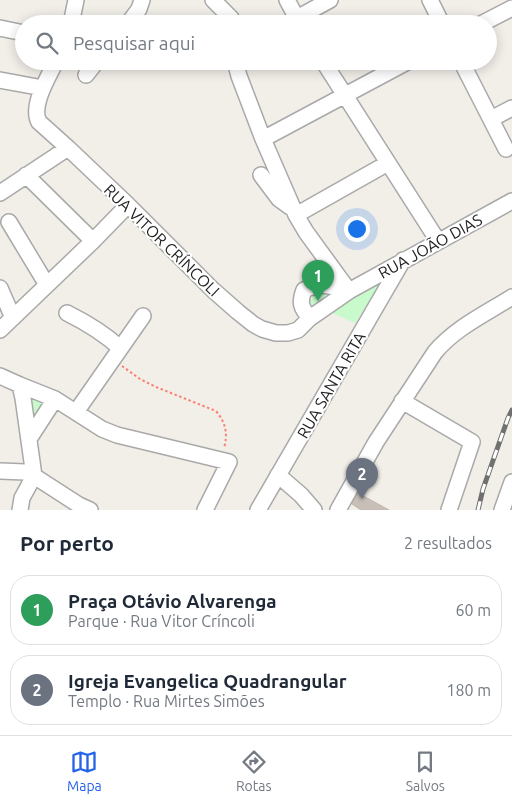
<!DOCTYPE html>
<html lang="pt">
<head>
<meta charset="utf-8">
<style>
	:root { --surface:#fff; --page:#f2f2f3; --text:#1f2937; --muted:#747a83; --line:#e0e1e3; --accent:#2563eb }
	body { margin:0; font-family:Ubuntu,sans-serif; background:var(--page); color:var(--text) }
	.you { position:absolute; left:356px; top:228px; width:18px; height:18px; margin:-12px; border:4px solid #fff; border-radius:50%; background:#1a73e8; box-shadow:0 0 0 8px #1a73e833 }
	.badge { display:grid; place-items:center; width:32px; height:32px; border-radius:50%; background:var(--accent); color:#fff; font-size:16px; font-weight:700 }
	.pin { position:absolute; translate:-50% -41px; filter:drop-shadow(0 1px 2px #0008) }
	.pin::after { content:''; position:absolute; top:26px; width:18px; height:15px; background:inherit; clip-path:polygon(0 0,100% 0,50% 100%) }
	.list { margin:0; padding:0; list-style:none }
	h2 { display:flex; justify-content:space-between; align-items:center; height:65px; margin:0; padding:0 20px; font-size:21px }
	h2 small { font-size:16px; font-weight:400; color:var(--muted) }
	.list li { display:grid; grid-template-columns:32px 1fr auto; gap:15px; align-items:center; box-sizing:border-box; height:70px; margin:0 10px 10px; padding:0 10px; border:1px solid var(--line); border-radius:20px }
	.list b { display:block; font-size:19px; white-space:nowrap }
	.list p { margin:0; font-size:16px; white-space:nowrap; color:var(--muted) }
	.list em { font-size:16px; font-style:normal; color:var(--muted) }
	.icon { flex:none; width:28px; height:28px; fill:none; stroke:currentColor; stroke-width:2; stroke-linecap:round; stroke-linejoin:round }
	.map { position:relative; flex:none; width:512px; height:510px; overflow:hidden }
	.search { position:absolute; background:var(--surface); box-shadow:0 2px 12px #0003; left:15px; right:15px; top:15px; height:55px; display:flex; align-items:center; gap:12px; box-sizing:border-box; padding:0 18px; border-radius:28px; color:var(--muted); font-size:19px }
	.sheet { height:225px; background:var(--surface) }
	nav { display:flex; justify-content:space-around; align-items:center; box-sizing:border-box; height:70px; border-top:1px solid var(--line); background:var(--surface); font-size:14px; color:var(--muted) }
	nav a { display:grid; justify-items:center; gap:2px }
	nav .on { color:var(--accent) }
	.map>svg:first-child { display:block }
	.park { fill:#c8facc }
	.building { fill:#c7bfb8; stroke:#c4b6ab }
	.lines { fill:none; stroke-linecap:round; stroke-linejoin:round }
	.minor-casing { stroke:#a9a9a9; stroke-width:18 }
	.path { stroke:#fa8072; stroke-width:2; stroke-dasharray:2.5 2.5; stroke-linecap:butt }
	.minor { stroke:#fff; stroke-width:15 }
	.rail-casing { stroke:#707070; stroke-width:5 }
	.rail { stroke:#fff; stroke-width:3; stroke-dasharray:9; stroke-linecap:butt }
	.labels { text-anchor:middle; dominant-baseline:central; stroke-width:4; stroke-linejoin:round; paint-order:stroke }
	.street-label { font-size:16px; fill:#222; stroke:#fff }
</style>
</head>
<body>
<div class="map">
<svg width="512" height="510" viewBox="0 0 512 510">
	<rect width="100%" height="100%" fill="#f2efe9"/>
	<!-- park -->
	<path class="park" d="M383 279 355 323 330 312 340 303Z
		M316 290 337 294 338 296 308 310 307 307Z
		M23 388 52 399 31 432Z"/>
	<!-- building -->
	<path class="building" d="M358 493 389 510H361L352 504Z"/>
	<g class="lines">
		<!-- minor casing -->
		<g class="minor-casing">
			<path id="minor" d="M213 0 231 18 234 24
				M287 0 300 24
				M430 0 442 24
				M71 24 76 0
				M128 24 139 9 142 0
				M286 24 330 0
				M481 24 512 8
				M0 28 24 33
				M56 61C49 76 30 106 39 122L68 148 128 205 213 290 238 312 253 324 262 329 276 333H288L298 330 310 318 349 291 512 201
				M235 61 239 76 263 139 296 215 306 232 349 291
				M323 61 438 241
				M461 61 506 149
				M86 75 97 61
				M0 80 43 88
				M491 119 512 108
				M263 139 409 61
				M26 175 93 241
				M261 175 279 199 290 207
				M0 193 68 148
				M296 215 388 163
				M9 222 47 285
				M0 288 13 318
				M67 313C87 323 104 333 120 348
				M310 318C301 308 299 303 304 290 321 282 332 286 349 291
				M0 330 93 241 128 205
				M0 376 20 385 55 399 102 429 117 435 229 462 205 510
				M20 385 23 398 34 476 22 498 20 510
				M402 401 472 442 449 510
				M76 412 143 316
				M29 439 55 399
				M0 471 25 472 34 476 79 505 90 510
				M278 475 301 495 314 510
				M258 510 403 260
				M338 510 376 442 435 352C455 328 485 314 512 297
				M502 510 512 482"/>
		</g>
		<!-- path -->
		<path class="path" d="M122 366 140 379 156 387 216 411C226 423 228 434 224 448"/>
		<!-- minor -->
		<use href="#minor" class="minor"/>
		<!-- rail casing -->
		<g class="rail-casing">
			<path id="rail" d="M478 510 483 489 508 418 512 410"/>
		</g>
		<!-- rail -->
		<use href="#rail" class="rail"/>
	</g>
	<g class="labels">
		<!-- street labels -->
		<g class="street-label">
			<text transform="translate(162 240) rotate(44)">RUA VITOR CRÍNCOLI</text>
			<text transform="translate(430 246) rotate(-29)">RUA JOÃO DIAS</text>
			<text transform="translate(331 385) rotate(-60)">RUA SANTA RITA</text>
		</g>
	</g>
</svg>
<div class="you"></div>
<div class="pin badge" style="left:318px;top:301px;background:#2e9e5b">1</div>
<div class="pin badge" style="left:362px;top:499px;background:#6b7280">2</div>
<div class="search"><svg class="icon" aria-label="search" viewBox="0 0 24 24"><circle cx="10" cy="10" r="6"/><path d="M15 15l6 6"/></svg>Pesquisar aqui</div>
</div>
<section class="sheet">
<h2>Por perto<small>2 resultados</small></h2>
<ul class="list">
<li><span class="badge" style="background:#2e9e5b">1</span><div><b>Praça Otávio Alvarenga</b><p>Parque · Rua Vitor Críncoli</p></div><em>60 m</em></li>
<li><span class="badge" style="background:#6b7280">2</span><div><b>Igreja Evangelica Quadrangular</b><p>Templo · Rua Mirtes Simões</p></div><em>180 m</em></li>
</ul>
</section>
<nav>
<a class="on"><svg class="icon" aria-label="map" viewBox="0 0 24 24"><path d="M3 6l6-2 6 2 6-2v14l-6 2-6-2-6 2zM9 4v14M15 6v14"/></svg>Mapa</a>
<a><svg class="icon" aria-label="directions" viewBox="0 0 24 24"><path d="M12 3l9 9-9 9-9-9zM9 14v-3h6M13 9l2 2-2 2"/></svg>Rotas</a>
<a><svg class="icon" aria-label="saved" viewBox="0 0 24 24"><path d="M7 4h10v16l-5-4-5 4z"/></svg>Salvos</a>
</nav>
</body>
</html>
